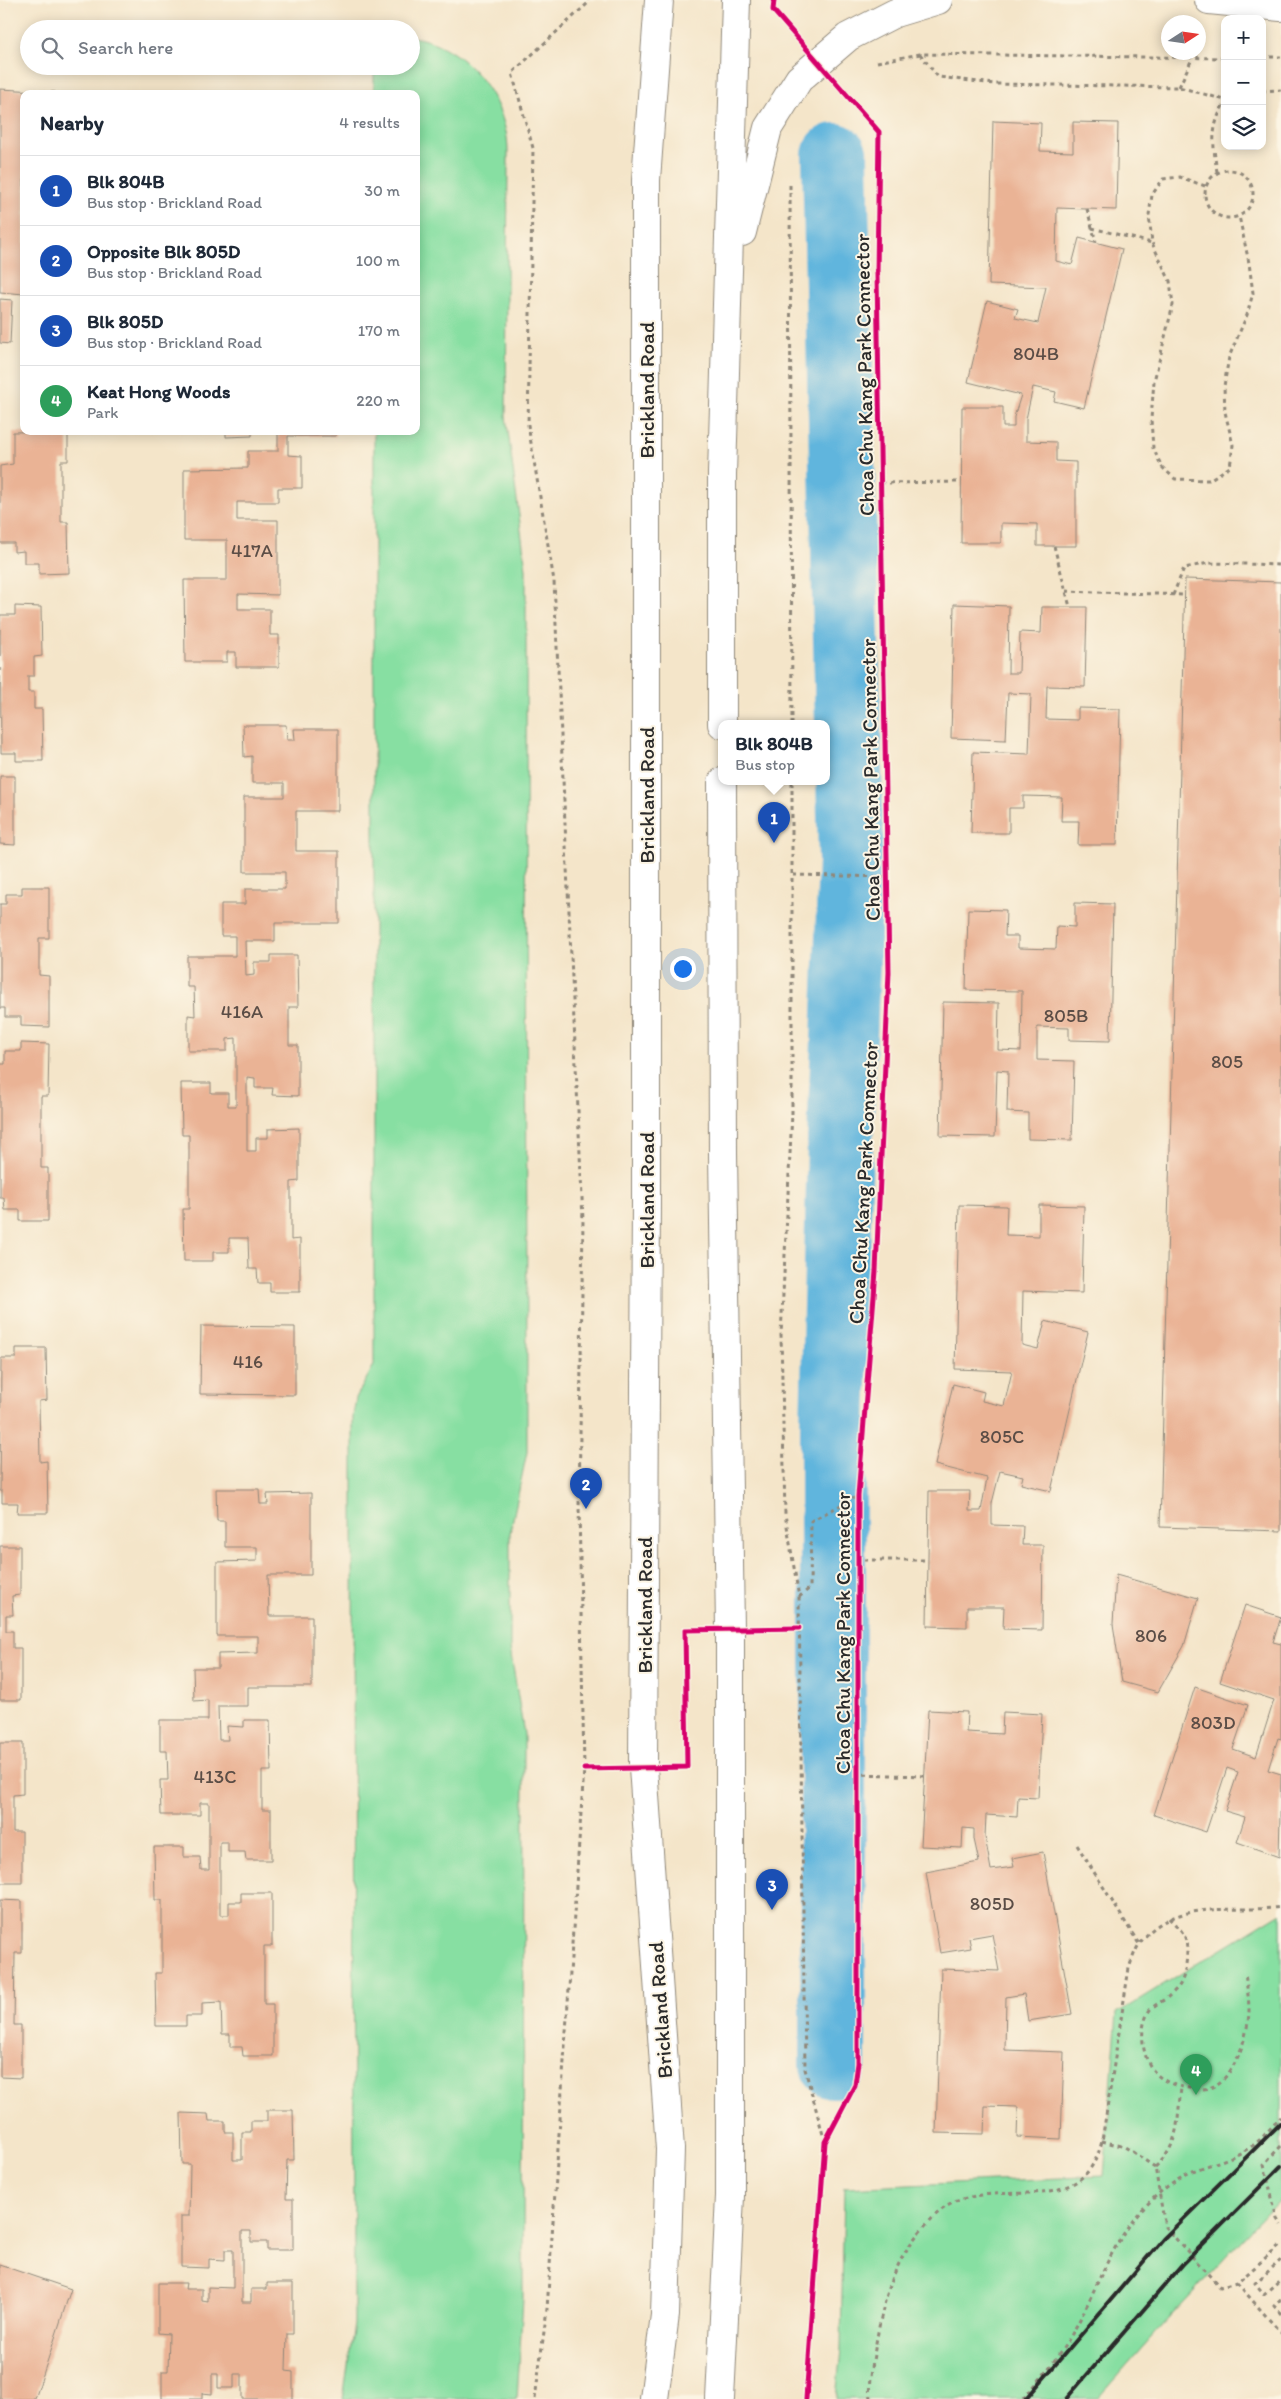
<!DOCTYPE html>
<html lang="en">
<head>
<meta charset="utf-8">
<style>
	:root { --surface:#fff; --page:#f6f6f7; --text:#1f2937; --muted:#747a83; --line:#e0e1e3; --accent:#0f766e }
	body { margin:0; font-family:Itim,sans-serif; background:var(--page); color:var(--text) }
	.controls { position:absolute; right:15px; top:15px; display:grid; overflow:hidden; border-radius:10px; box-shadow:0 2px 12px #0003 }
	.controls button { width:45px; height:45px; display:grid; place-items:center; padding:0; border:0; border-bottom:1px solid var(--line); background:var(--surface); color:var(--text); font:25px sans-serif }
	.compass { position:absolute; left:1161px; top:15px; width:45px; height:45px; border-radius:50%; background:var(--surface); box-shadow:0 2px 12px #0003; rotate:78deg }
	.you { position:absolute; left:682px; top:968px; width:18px; height:18px; margin:-12px; border:4px solid #fff; border-radius:50%; background:#1a73e8; box-shadow:0 0 0 8px #1a73e833 }
	.badge { display:grid; place-items:center; width:32px; height:32px; border-radius:50%; background:var(--accent); color:#fff; font-size:16px; font-weight:700 }
	.pin { position:absolute; translate:-50% -41px; filter:drop-shadow(0 1px 2px #0008) }
	.pin::after { content:''; position:absolute; top:26px; width:18px; height:15px; background:inherit; clip-path:polygon(0 0,100% 0,50% 100%) }
	.popup { position:absolute; left:718px; top:720px; width:112px; height:65px; box-sizing:border-box; display:grid; place-content:center; border-radius:10px; background:var(--surface); filter:drop-shadow(0 1px 4px #0005); font-size:16px; white-space:nowrap; color:var(--muted) }
	.popup b { font-size:19px; color:var(--text) }
	.popup::after { content:''; position:absolute; left:50%; top:100%; margin-left:-10px; border:10px solid transparent; border-top-color:var(--surface) }
	.list { margin:0; padding:0; list-style:none }
	h2 { display:flex; justify-content:space-between; align-items:center; height:65px; margin:0; padding:0 20px; font-size:21px }
	h2 small { font-size:16px; font-weight:400; color:var(--muted) }
	.list li { display:grid; grid-template-columns:32px 1fr auto; gap:15px; align-items:center; box-sizing:border-box; height:70px; padding:0 20px; border-top:1px solid var(--line) }
	.list b { display:block; font-size:19px; white-space:nowrap }
	.list p { margin:0; font-size:16px; white-space:nowrap; color:var(--muted) }
	.list em { font-size:16px; font-style:normal; color:var(--muted) }
	.icon { flex:none; width:28px; height:28px; fill:none; stroke:currentColor; stroke-width:2; stroke-linecap:round; stroke-linejoin:round }
	.map { position:relative; flex:none; width:1281px; height:2399px; overflow:hidden }
	.search { position:absolute; background:var(--surface); box-shadow:0 2px 12px #0003; left:20px; top:20px; width:400px; height:55px; display:flex; align-items:center; gap:12px; box-sizing:border-box; padding:0 18px; border-radius:28px; color:var(--muted); font-size:19px }
	.panel { position:absolute; background:var(--surface); box-shadow:0 2px 12px #0003; left:20px; top:90px; width:400px; height:345px; border-radius:10px }
	.map>svg:first-child { display:block }
	.green { fill:#87dfa2; stroke:#598566 }
	.lines { fill:none; stroke-linecap:round; stroke-linejoin:round }
	.river { stroke:#61b5dd; stroke-width:66 }
	.building { fill:#eab395 }
	.minor-casing { stroke:#90887a; stroke-width:30 }
	.primary-casing { stroke:#90887a; stroke-width:30 }
	.path { stroke:#90887a; stroke-width:3; stroke-dasharray:4 4; stroke-linecap:butt }
	.minor { stroke:#fff; stroke-width:28 }
	.primary { stroke:#fff; stroke-width:28 }
	.rail { stroke:#2b2b2b; stroke-width:4 }
	.cycleway-casing { stroke:#fcf5e5; stroke-width:8 }
	.cycleway { stroke:#d6006c; stroke-width:5 }
	.labels { text-anchor:middle; dominant-baseline:central; stroke-width:4; stroke-linejoin:round; paint-order:stroke }
	.number-label { font-size:19px; fill:#5b4d46 }
	.street-label { font-size:21px; fill:#2b2b2b; stroke:#fcf5e5 }
</style>
</head>
<body>
<div class="map">
<svg width="1281" height="2399" viewBox="0 0 1281 2399">
	<rect width="100%" height="100%" fill="#fcf5e5"/>
	<filter id="ink" filterUnits="userSpaceOnUse"><feTurbulence type="fractalNoise" baseFrequency=".02" numOctaves="2"/><feDisplacementMap in="SourceGraphic" scale="10" xChannelSelector="R" yChannelSelector="G"/><feConvolveMatrix kernelMatrix="1 2 1 2 8 2 1 2 1" color-interpolation-filters="sRGB"/></filter>
	<filter id="wash" filterUnits="userSpaceOnUse"><feTurbulence type="fractalNoise" baseFrequency=".0096" numOctaves="4" result="noise"/><feDisplacementMap in="SourceGraphic" scale="20" xChannelSelector="R" yChannelSelector="G"/><feGaussianBlur stdDeviation="1.12" result="paint"/><feColorMatrix in="noise" values="0 0 0 0 0 0 0 0 0 0 0 0 0 0 0 0 0 1.4 0 .05"/><feComposite in="paint" operator="in"/></filter>
	<g filter="url(#wash)">
		<rect width="100%" height="100%" fill="#f4e5c9"/>
		<!-- green -->
		<path class="green" d="M411 37C458 42 497 87 506 132 508 140 508 150 508 159L506 416 526 569 527 1452 510 1533V1648L524 1734 523 2299 517 2399H343L354 2324 353 1416 356 1398 374 1365V431H416V94H374V66H411Z
			M1281 1912V2198L1156 2332 1097 2399H836L841 2348 844 2188 1104 2176 1117 2013Z"/>
		<g class="lines">
			<!-- river -->
			<path class="river" d="M833 2065V1429L840 1141 851 861 835 156"/>
		</g>
		<g id="blocks">
			<!-- building -->
			<path class="building" d="M0 89 55 92 24 94V294L0 292Z
				M993 121 1041 123 1040 151 1073 152V122L1118 123 1116 210 1057 208 1056 261 1072 265 1079 238 1122 249 1084 408 1054 401 1056 392 1033 387 1026 419V441L1056 442V461L1076 462V546H1037V524L1001 523V543H961L962 407H1003V427H1014V417L1021 395 968 382 987 301 1018 309 1015 318 1038 323 1046 287 989 285Z
				M0 299 12 300 10 344 0 343Z
				M68 431V461H61V522H68L69 573 39 574V563H24V551L14 552V543H0V466L13 464V432Z
				M226 431H252V436L226 437Z
				M278 431H336V436H288V455L302 456V488H278V502H237V520H278V595L238 594V609H270V635H279V667H236V652H227V662H185L184 580H227V540H184V469L248 468V451H278Z
				M1185 579 1281 582V1531L1160 1527Z
				M954 604 1009 606 1008 673H1019L1020 632 1041 633 1042 607H1087L1085 687 1047 686 1046 719 1078 720V708L1120 709 1117 845H1078L1079 821H1061L1062 797 1023 796V808H1009V833H971L973 752 1029 754 1031 694 1008 693 1006 740 951 738Z
				M15 606 41 607 42 656 34 657V676H28V692H34V709H42L43 761H16V753H1L0 615H15Z
				M243 725H286L287 740H295L294 729H338V811H296V851H339V923H275V941H245L246 976 254 975V962H271V955H297L298 1007H289V1045H298V1096L272 1095 273 1088H255V1078L247 1077V1151H256V1138H268V1129L299 1128V1181L291 1182V1240L300 1239V1292H270V1283H258L257 1269H249L248 1238H229V1252H213V1261H184L183 1209H189V1135H182L181 1083H211V1093H228V1106H236V1038L227 1039V1051H188V1015L195 1016 194 987H187V956H235V936H221V904H245V889H285V872H244V797H284V783H252V756L244 757Z
				M0 776H15V845L0 844Z
				M22 887H49V938H39V975L49 976V1027L21 1026V1017H5V1008H0V904H6V894H22Z
				M1075 903 1113 904 1110 1041 1069 1040V1028L1037 1027V1060L1074 1061 1072 1140 1028 1139V1113L1007 1112 1008 1071 997 1070 995 1137 940 1136 943 1002 999 1003 998 1050 1021 1051 1022 991 966 990 968 909 1006 910 1005 936H1018V948L1056 949 1057 926 1075 927Z
				M21 1043 49 1044 48 1096H41V1168H48V1221H20V1210H5L4 1198H0V1064H5V1051H21Z
				M959 1205 1007 1206 1006 1235 1039 1236V1205L1084 1206 1082 1293 1023 1291 1022 1345 1038 1349 1045 1321 1088 1332 1051 1491 1021 1484 1023 1476 1000 1471 992 1503V1525L1023 1526 1022 1545H1043L1042 1630 1003 1629 1004 1607H967V1627L927 1626 929 1491H970L969 1511H981L987 1478 935 1465 953 1384 984 1392 982 1401 1004 1406 1012 1371 955 1369Z
				M201 1326 295 1327V1395L200 1394Z
				M16 1348H46L47 1400 39 1401 40 1462 47 1461 48 1513H17L18 1503H2V1491H0L1 1358H16Z
				M216 1489H259L260 1504H268L267 1494 311 1493V1575H268L269 1616H312V1687H248V1706H218L219 1740H228L227 1726 244 1727V1720H270L271 1771H262V1810H271V1860H246L245 1852H228V1842H220V1915H229V1902H241V1893H272V1946H264V2004H273V2056H243L242 2047H230V2034H222L221 2002 202 2003V2016H186V2026H156L155 1973H162V1900H155L154 1847H184V1857H200L201 1870H209V1803H200V1815H161L160 1780H168L167 1751H160V1720H208V1700L194 1701 193 1668H218V1654L258 1653V1636H217V1562L257 1561V1547H225V1521H217Z
				M0 1546H20V1595L12 1596 13 1615H6V1631H13V1648H21V1700H0Z
				M1116 1575 1198 1598 1184 1646 1158 1692 1122 1682 1113 1624Z
				M1245 1605 1281 1617 1273 1642 1281 1644V1739L1278 1738 1268 1770 1281 1774 1279 1857 1237 1842 1245 1817 1225 1811 1238 1772 1227 1768 1206 1832 1154 1815 1195 1687 1248 1705 1233 1749 1256 1757 1274 1700 1220 1682Z
				M928 1710 967 1712 966 1732 1002 1734 1003 1712 1042 1714 1038 1798 1018 1797 1017 1817 986 1815 985 1837 991 1870 1014 1867 1012 1858 1043 1852 1072 2014 1028 2021 1024 1994 1006 1997 1005 2050 1064 2052 1061 2139 1017 2137 1018 2107 985 2106 984 2134 936 2133 941 1969 999 1971 992 1934 969 1938 971 1948 940 1953 926 1872 979 1862 974 1839V1829L963 1828 962 1848 921 1846Z
				M0 1743H23V1794L13 1795V1832H22V1883H0Z
				M0 1900 22 1901V1953H15L14 2025H21V2078L0 2077Z
				M267 2110H293L294 2160H287L286 2199H293V2250H267V2242H251V2231H242V2302H251V2289H267V2283H293V2334H287L286 2371 293 2372V2399H242V2374H234V2388H218V2374H212V2394L202 2393V2399H162V2371H168L169 2334 158 2333V2283H186L185 2289H202V2301L208 2302V2287L233 2288V2250H225V2260L209 2259V2268L181 2267V2216H189L190 2164H182L181 2113 208 2114 209 2121H225V2132H233V2160H242V2132H251V2121H267Z
				M0 2265 71 2289 35 2399H0Z"/>
		</g>
	</g>
	<g filter="url(#ink)">
		<use href="#blocks" fill-opacity="0" stroke="#90887a" stroke-width="1"/>
		<g class="lines">
			<!-- minor casing -->
			<g class="minor-casing">
				<path id="minor" d="M1209 0 1281 7"/>
			</g>
			<!-- primary casing -->
			<g class="primary-casing">
				<path id="primary" d="M742 232 768 128 799 79 848 37 895 13 938 0
					M722 724V474L736 0
					M654 2399 665 2315 670 2149 643 1767 646 1200V180L659 0
					M720 2399 730 2196V1629L723 1153 722 782"/>
			</g>
			<!-- path -->
			<path class="path" d="M920 54 938 77 995 84 1179 87 1225 100
				M1262 57H1281
				M877 62 920 54 1225 58
				M1179 87 1192 59
				M1262 91 1281 90
				M1205 194a24 24 0 1 1 48 0a24 24 0 1 1-48 0Z
				M1217 172C1213 144 1210 128 1225 102
				M790 185 792 724
				M1205 186 1180 177 1163 179 1152 195 1149 215 1152 243 1170 281 1173 305 1154 381 1151 419 1153 448 1162 467 1175 479 1209 480 1230 467 1233 445 1225 412 1224 386 1229 357 1247 315 1253 293 1249 263 1239 216
				M1087 209 1096 242
				M1092 228 1152 243
				M881 483 962 482
				M1054 546 1070 607
				M1066 591 1185 595
				M1173 595 1184 568 1209 563 1281 565
				M792 782V1113L781 1335 785 1514 799 1597 805 2069 825 2142
				M793 875 888 877
				M856 1560H928
				M799 1597 810 1588 811 1521 858 1496
				M856 1774 925 1776
				M1077 1845 1139 1944
				M1169 1918C1173 1923 1181 1929 1184 1935 1190 1946 1186 1977 1179 1986 1176 1990 1171 1994 1168 1997 1162 2002 1151 2006 1148 2013 1143 2023 1142 2032 1143 2043 1147 2077 1169 2088 1201 2089 1232 2090 1248 2037 1249 2012 1249 1999 1247 1987 1245 1974
				M1102 2141 1125 2147 1155 2167 1165 2227 1220 2287 1237 2283 1281 2244
				M1281 2146 1264 2164 1277 2219 1281 2225
				M1155 2167C1180 2146 1177 2119 1181 2088
				M1281 2260 1255 2283 1264 2294 1281 2279
				M1237 2283 1281 2333
				M1281 2300 1274 2306 1281 2314
				M806 2397 811 2399
				M535 2399 547 2309 584 1769 579 1507 583 1220 554 581 528 425 533 148 512 73 588 3V0
				M871 2399C869 2380 873 2361 876 2343 884 2298 894 2259 925 2226 933 2217 941 2209 951 2204 1002 2177 1083 2221 1102 2141L1129 1968C1132 1960 1135 1950 1140 1943 1173 1897 1233 1914 1281 1907
				M1023 2399C1040 2380 1056 2360 1069 2339 1092 2301 1105 2257 1132 2222 1144 2206 1162 2189 1179 2178 1201 2165 1227 2162 1249 2148 1261 2141 1271 2127 1281 2117"/>
			<!-- minor -->
			<use href="#minor" class="minor"/>
			<!-- primary -->
			<use href="#primary" class="primary"/>
			<!-- rail -->
			<path class="rail" d="M1026 2399 1163 2239 1281 2123
				M1066 2399 1184 2263 1281 2166"/>
			<!-- cycleway casing -->
			<g class="cycleway-casing">
				<path id="cycleway" d="M774 0 773 10 879 132 877 275 889 972 876 1271 858 1496V2063L855 2085 825 2142 806 2399
					M584 1769 687 1767 685 1630 799 1628"/>
			</g>
			<!-- cycleway -->
			<use href="#cycleway" class="cycleway"/>
		</g>
	</g>
	<g class="labels">
		<!-- number labels -->
		<g class="number-label">
			<text x="1036" y="353">804B</text>
			<text x="252" y="550">417A</text>
			<text x="242" y="1011">416A</text>
			<text x="1066" y="1015">805B</text>
			<text x="1227" y="1061">805</text>
			<text x="248" y="1361">416</text>
			<text x="1002" y="1436">805C</text>
			<text x="1151" y="1635">806</text>
			<text x="1213" y="1722">803D</text>
			<text x="215" y="1776">413C</text>
			<text x="992" y="1903">805D</text>
		</g>
		<!-- street labels -->
		<g class="street-label">
			<text transform="translate(864 375) rotate(-91)">Choa Chu Kang Park Connector</text>
			<text transform="translate(646 390) rotate(-90)">Brickland Road</text>
			<text transform="translate(870 780) rotate(-91)">Choa Chu Kang Park Connector</text>
			<text transform="translate(646 795) rotate(-90)">Brickland Road</text>
			<text transform="translate(863 1183) rotate(-87)">Choa Chu Kang Park Connector</text>
			<text transform="translate(646 1200) rotate(-90)">Brickland Road</text>
			<text transform="translate(644 1605) rotate(-90)">Brickland Road</text>
			<text transform="translate(842 1633) rotate(-90)">Choa Chu Kang Park Connector</text>
			<text transform="translate(660 2010) rotate(-94)">Brickland Road</text>
		</g>
	</g>
</svg>
<div class="controls">
<button>+</button>
<button>−</button>
<button><svg class="icon" aria-label="layers" viewBox="0 0 24 24"><path d="M12 4l9 5-9 5-9-5zM3 14l9 5 9-5"/></svg></button>
</div>
<svg class="compass" viewBox="-18 -18 36 36"><path d="M0-13l5 13h-10z" fill="#e53935"/><path d="M0 13l5-13h-10z" fill="#747a83"/></svg>
<div class="you"></div>
<div class="pin badge" style="left:774px;top:843px;background:#1a4fb4">1</div>
<div class="popup"><b>Blk 804B</b>Bus stop</div>
<div class="pin badge" style="left:586px;top:1509px;background:#1a4fb4">2</div>
<div class="pin badge" style="left:772px;top:1910px;background:#1a4fb4">3</div>
<div class="pin badge" style="left:1196px;top:2095px;background:#2e9e5b">4</div>
<div class="search"><svg class="icon" aria-label="search" viewBox="0 0 24 24"><circle cx="10" cy="10" r="6"/><path d="M15 15l6 6"/></svg>Search here</div>
<section class="panel">
<h2>Nearby<small>4 results</small></h2>
<ul class="list">
<li><span class="badge" style="background:#1a4fb4">1</span><div><b>Blk 804B</b><p>Bus stop · Brickland Road</p></div><em>30 m</em></li>
<li><span class="badge" style="background:#1a4fb4">2</span><div><b>Opposite Blk 805D</b><p>Bus stop · Brickland Road</p></div><em>100 m</em></li>
<li><span class="badge" style="background:#1a4fb4">3</span><div><b>Blk 805D</b><p>Bus stop · Brickland Road</p></div><em>170 m</em></li>
<li><span class="badge" style="background:#2e9e5b">4</span><div><b>Keat Hong Woods</b><p>Park</p></div><em>220 m</em></li>
</ul>
</section>
</div>
</body>
</html>
